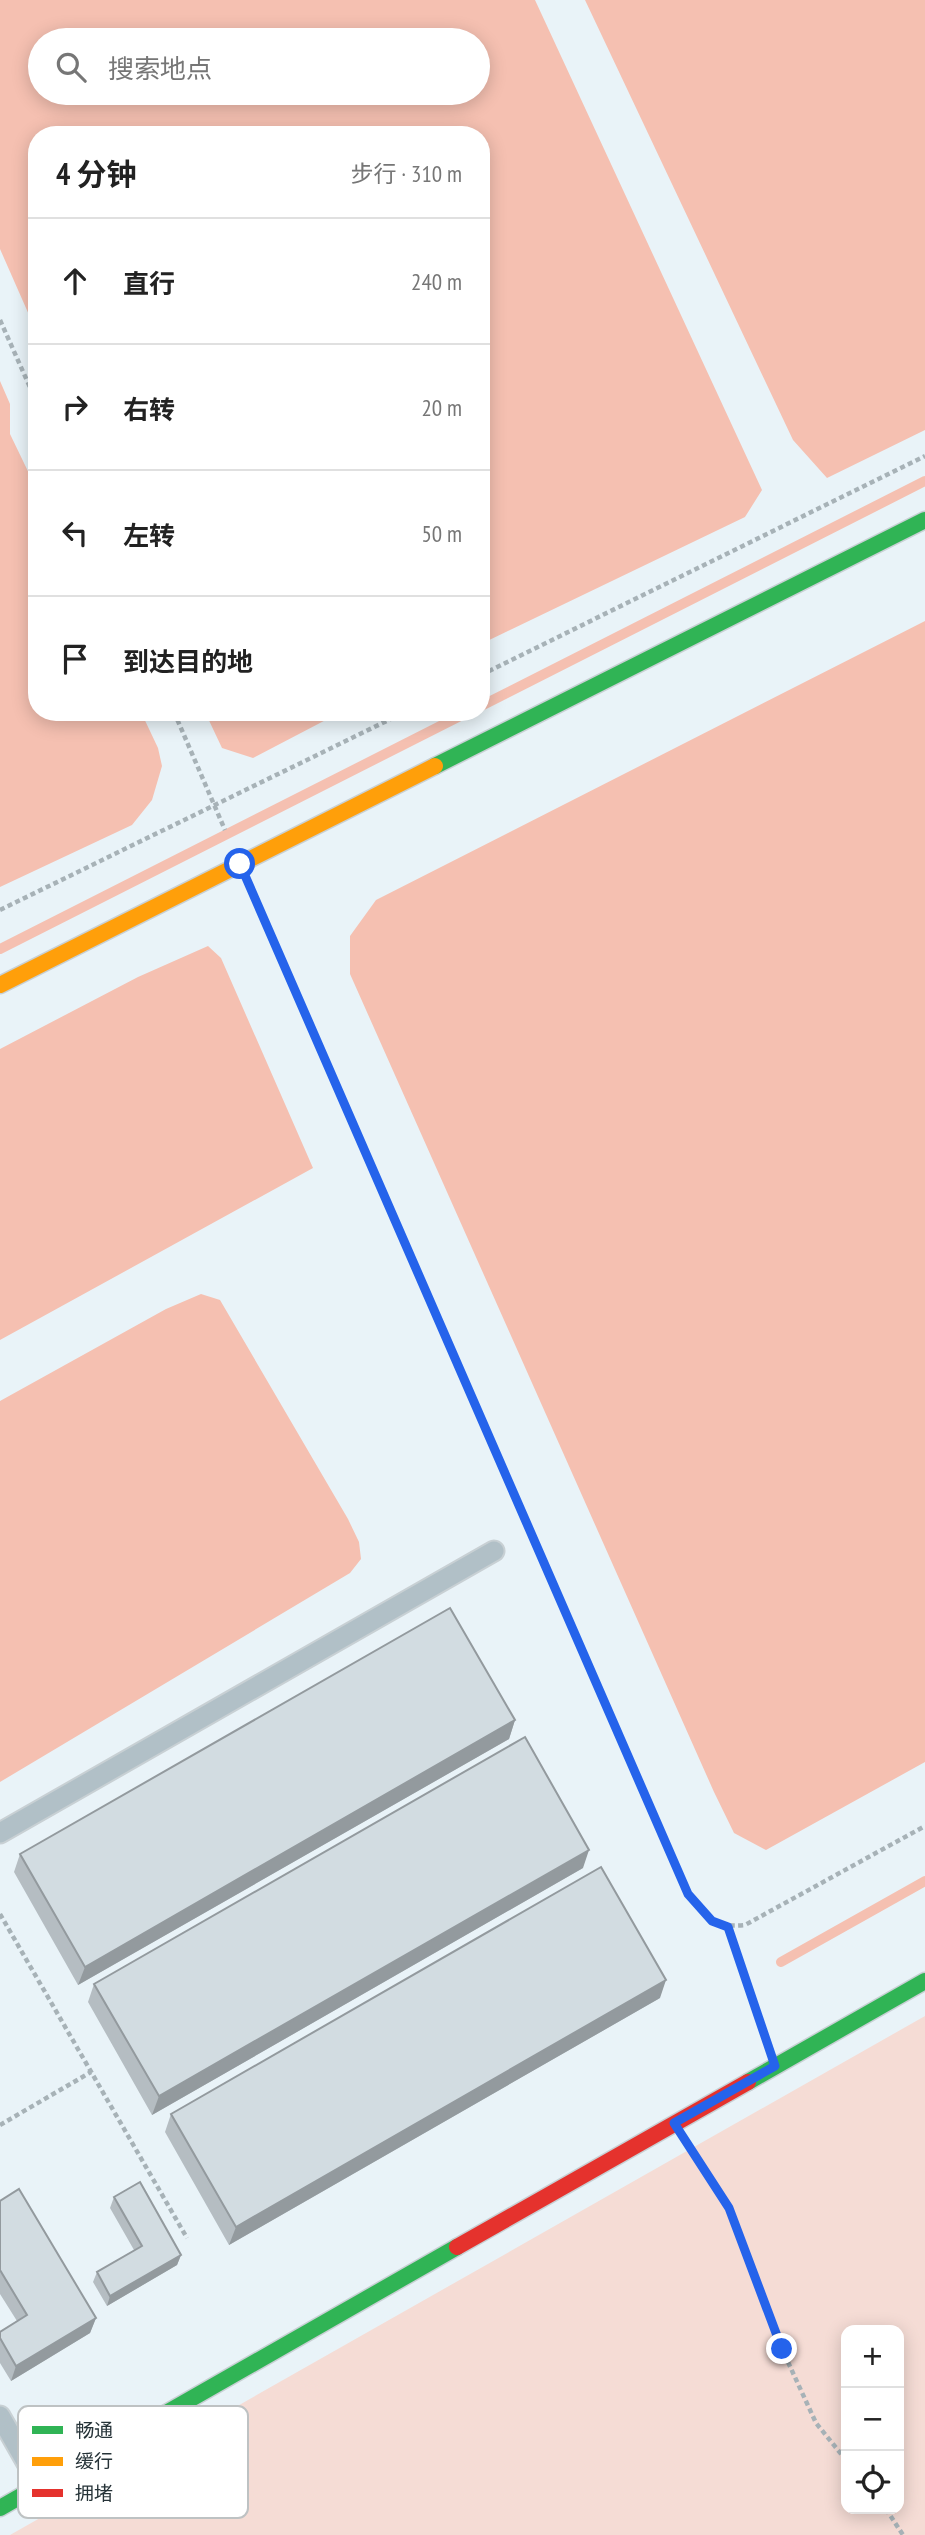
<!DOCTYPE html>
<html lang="zh">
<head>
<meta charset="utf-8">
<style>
	:root { --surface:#fff; --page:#f6f6f6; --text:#222; --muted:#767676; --line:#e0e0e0 }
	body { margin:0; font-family:"PT Sans Narrow","Noto Sans SC",sans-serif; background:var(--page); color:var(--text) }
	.controls { position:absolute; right:21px; bottom:21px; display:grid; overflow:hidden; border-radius:14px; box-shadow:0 4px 18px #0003 }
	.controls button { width:63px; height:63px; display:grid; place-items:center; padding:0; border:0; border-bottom:2px solid var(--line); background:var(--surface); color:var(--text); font:35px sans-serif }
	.stop { position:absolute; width:21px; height:21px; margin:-16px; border:5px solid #2563eb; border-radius:50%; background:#fff }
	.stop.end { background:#2563eb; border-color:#fff; box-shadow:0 2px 7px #0008 }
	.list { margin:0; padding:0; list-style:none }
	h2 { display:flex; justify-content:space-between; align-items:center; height:91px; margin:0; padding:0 28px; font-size:30px }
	h2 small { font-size:23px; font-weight:400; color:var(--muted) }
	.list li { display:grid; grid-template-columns:46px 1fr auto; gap:21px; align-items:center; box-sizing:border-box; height:126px; padding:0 28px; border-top:2px solid var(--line) }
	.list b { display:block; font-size:26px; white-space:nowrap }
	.list em { font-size:23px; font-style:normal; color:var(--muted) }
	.icon { flex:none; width:38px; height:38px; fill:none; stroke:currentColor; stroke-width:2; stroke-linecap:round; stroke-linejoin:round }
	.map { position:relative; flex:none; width:925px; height:2535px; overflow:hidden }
	.search { position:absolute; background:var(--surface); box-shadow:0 4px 18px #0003; left:28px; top:28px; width:462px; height:77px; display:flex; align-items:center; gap:18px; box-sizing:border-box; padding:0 24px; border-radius:38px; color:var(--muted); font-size:26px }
	.panel { position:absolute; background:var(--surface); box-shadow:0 4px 18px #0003; left:28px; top:126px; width:462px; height:595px; border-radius:28px }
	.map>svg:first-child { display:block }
	.green { fill:#f5dcd5; fill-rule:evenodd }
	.water { fill:#f5c0b1; fill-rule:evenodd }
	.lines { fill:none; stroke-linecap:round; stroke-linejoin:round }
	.stream { stroke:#f5c0b1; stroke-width:10 }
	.lane-casing { stroke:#c8d0d4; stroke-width:23 }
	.fast-casing { stroke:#c8d0d4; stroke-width:19 }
	.slow-casing { stroke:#c8d0d4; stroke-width:19 }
	.jam-casing { stroke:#c8d0d4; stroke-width:19 }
	.path { stroke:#a7b2b7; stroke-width:4.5; stroke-dasharray:5 3.5; stroke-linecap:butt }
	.lane { stroke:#b1c0c7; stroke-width:19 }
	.fast { stroke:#30b455; stroke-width:16 }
	.slow { stroke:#ff9f0a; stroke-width:16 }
	.jam { stroke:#e5322d; stroke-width:16 }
	.wall { fill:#b5bdc2 }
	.shaded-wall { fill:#939a9e }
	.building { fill:#d2dce1; stroke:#939a9e; stroke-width:2 }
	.route { stroke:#2563eb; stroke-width:9 }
	.key { fill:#fff; stroke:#bec2c3; stroke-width:2 }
	.key-label { font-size:19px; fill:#263338 }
</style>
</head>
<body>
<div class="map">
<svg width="925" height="2535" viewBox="0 0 925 2535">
	<rect width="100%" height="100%" fill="#e9f3f8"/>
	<!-- green -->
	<path class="green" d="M925 2016V2535H10ZM846 2330H899V2509H846Z"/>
	<!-- water -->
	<path class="water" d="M0 0H535L762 490 745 517 481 644V135H37V333L0 249ZM40 40H478V93H40Z
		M585 0H925V430L827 478 793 440Z
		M0 381 10 404V434L37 490V712H141L158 748 162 766 152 800 132 825 0 887Z
		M925 621V1762L766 1850 734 1833 714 1792 350 974V936L376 900Z
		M205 712H341L253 758 222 748Z
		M208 946 221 958 313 1168 0 1340V1049L138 977Z
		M201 1294 220 1300 348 1519 359 1542 361 1559 350 1573 0 1782V1401L166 1309Z"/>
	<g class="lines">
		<!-- stream -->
		<path class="stream" d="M481 706 925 481
			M0 949 468 712
			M781 1962 925 1881"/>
		<!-- lane casing -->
		<g class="lane-casing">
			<path id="lane" d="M0 1833 494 1551
				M0 2416 40 2486"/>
		</g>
		<!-- fast casing -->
		<g class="fast-casing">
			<path id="fast" d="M435 766 925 520
				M748 2082 925 1981
				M0 2508 457 2247"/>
		</g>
		<!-- slow casing -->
		<g class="slow-casing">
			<path id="slow" d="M0 985 435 766"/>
		</g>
		<!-- jam casing -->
		<g class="jam-casing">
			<path id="jam" d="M457 2247 748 2082"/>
		</g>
		<!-- path -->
		<path class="path" d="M0 320 37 403
			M481 675 925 456
			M174 712 225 830
			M256 899 688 1894C706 1918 714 1928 745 1925L925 1826
			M0 910 405 712
			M0 1914 187 2238
			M728 1927 763 2032
			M0 2125 91 2072
			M694 2154 729 2208 782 2349 816 2423 846 2460
			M886 2509 903 2535"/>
		<!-- lane -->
		<use href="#lane" class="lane"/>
		<!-- fast -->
		<use href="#fast" class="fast"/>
		<!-- slow -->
		<use href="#slow" class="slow"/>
		<!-- jam -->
		<use href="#jam" class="jam"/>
	</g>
	<!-- wall -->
	<path class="wall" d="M515 1720 509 1739 78 1985 14 1872 20 1854Z
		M583 1868 152 2115 88 2002 94 1984Z
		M660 1998 229 2245 165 2132 171 2114Z
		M114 2197 181 2255 177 2265 107 2306 93 2282 97 2272 134 2250 110 2208Z
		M0 2201 96 2318 90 2333 11 2381 0 2363V2332L17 2321 0 2294Z"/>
	<!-- shaded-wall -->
	<path class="shaded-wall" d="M515 1720 509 1739 78 1985 85 1967Z
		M589 1850 583 1868 152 2115 159 2096Z
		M666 1980 660 1998 229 2245 236 2227Z
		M181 2255 177 2265 107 2306 110 2296Z
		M96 2318 90 2333 11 2381 16 2366Z"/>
	<!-- building -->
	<path class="building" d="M450 1608 515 1720 85 1967 20 1854Z
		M525 1737 589 1850 159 2096 94 1984Z
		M601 1867 666 1980 236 2227 171 2114Z
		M140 2182 181 2255 110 2296 97 2272 142 2246 114 2197Z
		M19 2189 96 2318 16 2366 0 2338V2332L27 2315 0 2270V2201Z"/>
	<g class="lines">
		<!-- route -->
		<path class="route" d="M240 864 688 1894 712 1921 728 1927 775 2066 674 2123 729 2208 782 2349"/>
	</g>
	<!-- legend -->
	<rect x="18" y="2406" width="230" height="112" rx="10" class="key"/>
	<rect x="32" y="2426" width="31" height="8" fill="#30b455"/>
	<rect x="32" y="2457" width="31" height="9" fill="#ff9f0a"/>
	<rect x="32" y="2489" width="31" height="8" fill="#e5322d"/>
	<g class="key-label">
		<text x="75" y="2437">畅通</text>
		<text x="75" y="2468">缓行</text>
		<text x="75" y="2500">拥堵</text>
	</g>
</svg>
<div class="controls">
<button>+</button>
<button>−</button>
<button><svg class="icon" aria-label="locate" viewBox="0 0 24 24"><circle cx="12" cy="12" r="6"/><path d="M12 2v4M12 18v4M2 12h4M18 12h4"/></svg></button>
</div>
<div class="stop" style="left:240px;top:864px"></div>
<div class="stop end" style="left:782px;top:2349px"></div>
<div class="search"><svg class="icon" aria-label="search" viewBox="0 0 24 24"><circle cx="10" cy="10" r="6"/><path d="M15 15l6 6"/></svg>搜索地点</div>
<section class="panel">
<h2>4 分钟<small>步行 · 310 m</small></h2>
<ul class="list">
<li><svg class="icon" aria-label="ahead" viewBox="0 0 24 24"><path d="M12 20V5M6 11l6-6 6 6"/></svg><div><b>直行</b></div><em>240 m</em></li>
<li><svg class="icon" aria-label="right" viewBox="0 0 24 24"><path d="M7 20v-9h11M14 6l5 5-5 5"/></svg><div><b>右转</b></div><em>20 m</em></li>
<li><svg class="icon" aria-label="left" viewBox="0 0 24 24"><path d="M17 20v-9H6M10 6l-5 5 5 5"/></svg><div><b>左转</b></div><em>50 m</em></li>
<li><svg class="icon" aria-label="arrive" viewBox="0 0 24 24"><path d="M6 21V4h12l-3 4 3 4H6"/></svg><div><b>到达目的地</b></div></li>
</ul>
</section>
</div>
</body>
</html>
